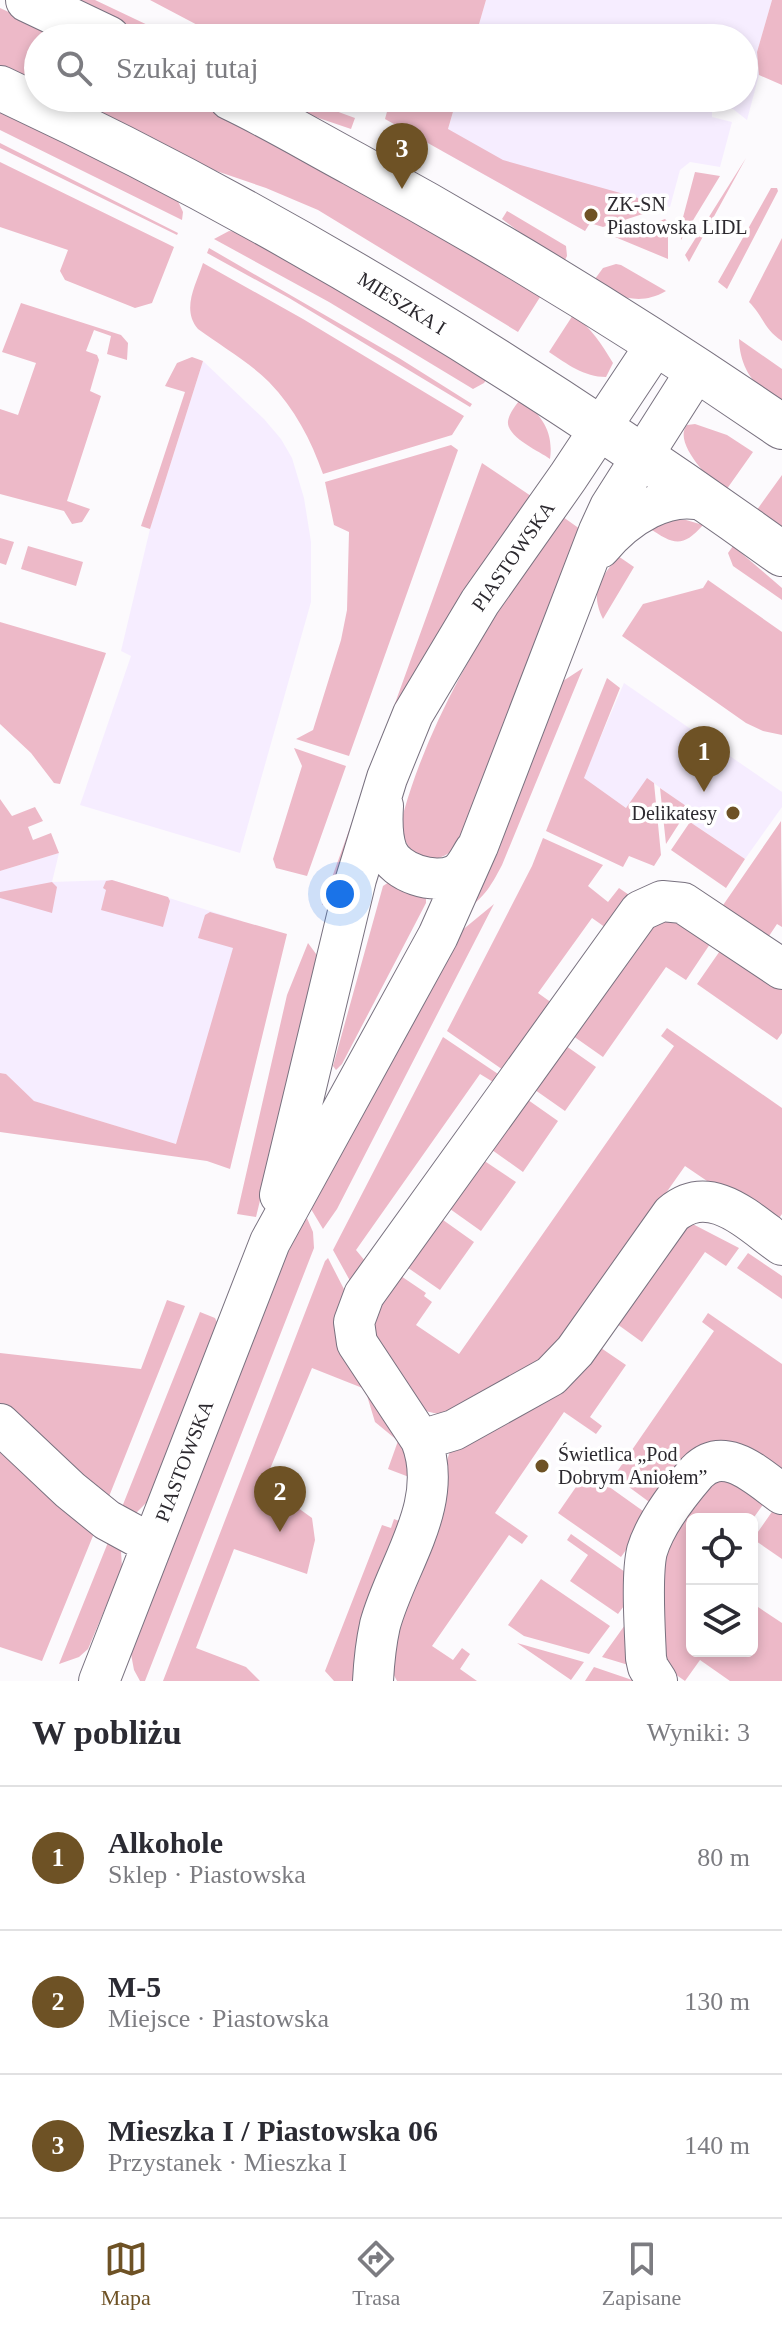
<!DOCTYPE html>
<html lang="pl">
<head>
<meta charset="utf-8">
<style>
	:root { --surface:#fff; --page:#f7f7f7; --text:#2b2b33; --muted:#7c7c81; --line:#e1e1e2; --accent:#6e5225 }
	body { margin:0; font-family:"Times New Roman",serif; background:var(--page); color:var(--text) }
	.controls { position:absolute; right:24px; bottom:24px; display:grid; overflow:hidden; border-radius:12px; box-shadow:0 4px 12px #0003 }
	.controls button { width:72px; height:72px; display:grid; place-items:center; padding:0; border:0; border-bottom:2px solid var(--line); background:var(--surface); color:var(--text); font:40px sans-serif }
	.you { position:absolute; left:340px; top:894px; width:28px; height:28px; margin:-20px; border:6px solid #fff; border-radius:50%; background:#1a73e8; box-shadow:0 0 0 12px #1a73e833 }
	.badge { display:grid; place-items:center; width:52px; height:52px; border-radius:50%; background:var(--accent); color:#fff; font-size:26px; font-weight:700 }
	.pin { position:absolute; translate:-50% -66px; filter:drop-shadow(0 2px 4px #0008) }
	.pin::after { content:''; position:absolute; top:42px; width:28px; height:24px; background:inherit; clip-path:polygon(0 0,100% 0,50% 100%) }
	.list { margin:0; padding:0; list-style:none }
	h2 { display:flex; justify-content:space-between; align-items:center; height:104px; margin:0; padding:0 32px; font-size:34px }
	h2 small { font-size:26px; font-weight:400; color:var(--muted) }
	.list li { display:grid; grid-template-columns:52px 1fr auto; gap:24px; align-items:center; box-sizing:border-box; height:144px; padding:0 32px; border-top:2px solid var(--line) }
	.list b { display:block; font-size:30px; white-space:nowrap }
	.list p { margin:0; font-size:26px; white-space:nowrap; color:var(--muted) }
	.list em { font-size:26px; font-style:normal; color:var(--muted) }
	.icon { flex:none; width:44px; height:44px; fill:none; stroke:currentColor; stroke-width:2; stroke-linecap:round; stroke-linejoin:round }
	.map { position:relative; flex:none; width:782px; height:1681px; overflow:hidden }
	.search { position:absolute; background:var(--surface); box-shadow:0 4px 12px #0003; left:24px; right:24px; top:24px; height:88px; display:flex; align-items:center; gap:20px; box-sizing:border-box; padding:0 28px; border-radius:44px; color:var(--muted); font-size:30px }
	.sheet { height:536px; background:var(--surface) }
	nav { display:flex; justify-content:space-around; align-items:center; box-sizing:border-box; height:112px; border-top:2px solid var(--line); background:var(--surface); font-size:22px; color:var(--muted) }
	nav a { display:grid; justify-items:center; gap:4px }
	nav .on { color:var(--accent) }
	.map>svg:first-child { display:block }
	.built { fill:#f6edff }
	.green { fill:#edb9c8 }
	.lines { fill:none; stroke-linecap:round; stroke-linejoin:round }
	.minor-casing { stroke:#78717f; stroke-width:42 }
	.tertiary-casing { stroke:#78717f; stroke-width:46 }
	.minor { stroke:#fff; stroke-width:40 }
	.tertiary { stroke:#fff; stroke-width:44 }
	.poi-dot { fill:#6e5225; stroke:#fff; stroke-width:3 }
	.labels { text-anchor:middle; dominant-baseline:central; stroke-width:7; stroke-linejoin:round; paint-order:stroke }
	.poi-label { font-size:20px; fill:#2c292f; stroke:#fff; text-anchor:start }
	.street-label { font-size:20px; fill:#2c292f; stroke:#fff }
</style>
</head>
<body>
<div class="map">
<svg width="782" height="1681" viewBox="0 0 782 1681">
	<rect width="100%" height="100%" fill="#fcfafd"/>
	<!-- built -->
	<path class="built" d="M486 0H772L757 52 759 75 747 120 733 109 719 108 712 110V117L732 122 720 167 690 162 680 170 670 207 629 196 590 223 585 231 442 151 457 98H744V38H475Z
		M203 361 264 419 281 439 292 458 304 498 311 542V602L240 853 80 805 131 656 121 651 150 529Z
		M624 683 782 792V807L745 859 683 817 688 808 648 779 626 808 583 778Z
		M59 853 52 882 112 880 242 921 176 1144 33 1101 6 1074 0 1073V871Z"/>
	<!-- green -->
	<path class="green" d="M74 0H95L175 38H151Z
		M150 0H486L475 38H222Z
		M772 0H782V85L759 75 757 52Z
		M0 8 65 38H38V86L0 68Z
		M64 98H188L246 127 542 294 518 332 318 210 266 188 193 163Z
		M271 98H300L355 118 351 129 301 112Z
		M362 98H457L448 129 503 160 656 203 657 206 655 210 609 225 603 227 590 223 585 231 385 119 388 108Z
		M0 111 176 197 183 212 182 220 0 130Z
		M0 143 178 233 177 235 0 148Z
		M746 158 689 262 685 255Z
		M0 162 174 247 152 303 135 308 65 280 60 271 68 250 0 227Z
		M695 172 720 176 681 240 682 221Z
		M771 188H777L778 191 727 289 718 282Z
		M507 211 566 246 567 256 563 264 502 219Z
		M665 219 668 222V259L615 237Z
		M229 231 239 232 488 377 484 383 473 389 329 302 214 239Z
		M782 238V341C764 329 763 316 749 302Z
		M209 248 399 358 472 404 470 407 289 298 207 253Z
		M203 263 303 319 464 416 452 435 323 474C311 440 295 409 269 382 249 362 221 346 198 329 181 309 196 285 203 263Z
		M616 264 621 265 666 291C638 307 618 296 592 283L603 268Z
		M21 303 121 335 128 343 127 360 107 354 111 336 94 330 86 351 97 355 99 360 90 391 101 396 67 501 90 509 82 522 72 524 64 511 0 494V409L18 415 36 363 2 352Z
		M573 315C591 327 602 345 613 363L606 377C584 377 567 364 549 352Z
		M739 339 782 369V405C757 389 740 371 739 339Z
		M192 357 203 361 150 529 141 526 185 392 165 386 177 363Z
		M521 398C541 415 554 431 550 459 539 451 506 437 508 421 509 413 517 404 521 398Z
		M695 424 727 435 753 452 724 493C711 480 672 443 687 425Z
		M451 445 458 450 349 756 296 739 313 730 341 640 347 610 349 532 334 525 325 482Z
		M482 463 531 496 333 900 322 905Z
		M782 475V533L754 514Z
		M563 517 580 529 458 844C433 877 392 850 404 811 435 703 498 607 563 517Z
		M674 520H686L703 525C682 549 673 544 649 528Z
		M0 538 14 542 6 565 0 563Z
		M28 546 83 562 76 586 21 569Z
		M733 546 782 588V600L733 566 728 553Z
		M618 556 634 567 603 619C589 590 601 579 618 556Z
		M708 580 782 632V735L763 731 746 723 622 636 643 604 703 588Z
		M0 622 106 653 60 784 54 783 31 753 0 724Z
		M583 668 502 865C492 884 485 897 467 909L563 681Z
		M607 678 620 688 584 778 626 808 647 778 654 783 661 855 654 866 629 856 623 867 546 831Z
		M294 748 346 766 307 876 276 868 273 859 302 766Z
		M660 788 689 808 666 844Z
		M0 799 12 816 35 807 43 821 28 827 33 840 51 833 59 853 0 871Z
		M781 821 782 927 777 924 765 942 719 911Z
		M690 822 745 859 726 888 671 850Z
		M543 838 603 865 588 886 608 902 619 888 632 897 609 930 592 918 538 993 552 1003 506 1072 447 1031 532 866Z
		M112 880 168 897 170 901 163 927 101 910 106 890 103 888 106 881Z
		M52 882 57 887 52 913 0 898V892Z
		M389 882 404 892 426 897V903L342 1064 336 1070 333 1066 383 886Z
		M494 904 337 1209 323 1229 311 1209 449 941Z
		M210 912 287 934 230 1169 207 1161 0 1132V1073L6 1074 34 1101 176 1144 233 948 198 938 205 915Z
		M671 917 714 938 686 980 666 967 603 1057 566 1031 631 939Z
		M308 943 319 958 256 1217 237 1214 287 995Z
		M724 945 782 984V1033L777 1040 697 984Z
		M667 1028 782 1108V1214L773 1226 685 1166 548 1360 446 1414C428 1414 418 1409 405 1396L366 1315 395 1272 426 1293 424 1296 432 1302 416 1325 459 1354 674 1046 661 1036Z
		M443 1037 504 1078 498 1085 480 1074 356 1250 370 1267 354 1288 333 1250Z
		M559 1041 596 1067 565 1111 528 1085Z
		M521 1095 558 1121 523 1172 485 1145Z
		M477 1156 516 1182 481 1231 443 1204Z
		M436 1215 474 1242 440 1290 401 1263Z
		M307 1218 313 1232 314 1248 145 1681H140L134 1670 131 1654 285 1253 297 1228 300 1229Z
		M683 1219 739 1248 726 1266 705 1252 642 1342 610 1319Z
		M748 1253 782 1276V1299L737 1268Z
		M328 1258 348 1297 411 1449 417 1480 388 1469 398 1441 375 1422 365 1389 312 1368 265 1481 290 1491 287 1500 312 1518 315 1540 307 1574 234 1549 196 1648 246 1667 260 1681H163L325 1261Z
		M167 1300 185 1306 106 1504 0 1406V1353L141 1369Z
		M200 1312 215 1318 218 1324 149 1500 136 1513 120 1512Z
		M708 1313 782 1364V1476L751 1455 656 1507 614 1476 714 1331 702 1322Z
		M601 1348 626 1365 590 1417 602 1426 596 1434 564 1412 495 1513 528 1536 522 1544 509 1535 432 1646 453 1660 462 1648 470 1654 460 1669 477 1681H397L385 1658 450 1451Z
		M0 1440 97 1526 42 1661 0 1647Z
		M587 1471 650 1516 621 1557 558 1513Z
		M717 1476 767 1499 752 1520 724 1519 719 1515 716 1519H692V1553L688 1558 692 1561V1651H752V1603L782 1623V1681H730L700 1660 685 1681 665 1667 663 1543Z
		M776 1506 782 1510V1559L753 1539Z
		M394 1519 407 1524 359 1681H334L325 1671 382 1525 391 1528Z
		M571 1534 635 1579V1591L618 1614 570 1581 588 1555 567 1540Z
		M111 1535 121 1551 122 1568 88 1649 79 1657 59 1664Z
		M541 1579 610 1626 589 1654 524 1636 508 1625Z
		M635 1611V1667L602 1657Z
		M517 1643 584 1662 571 1680Z
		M594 1667 635 1681H585Z"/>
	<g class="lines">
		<!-- minor casing -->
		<g class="minor-casing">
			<path id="minor" d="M600 548C625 518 668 488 708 502
				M383 806C382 821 382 837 387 851 396 873 434 885 455 875 465 870 469 859 475 850
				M280 1195 356 879 387 778 413 714 480 602 568 477 657 343
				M0 1424 70 1490 107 1520 151 1544
				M421 1440 454 1430 551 1376 575 1351 672 1214C711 1181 749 1222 782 1245
				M99 1681 270 1242 438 936 478 846 599 531 610 507 697 370
				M373 1681C374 1662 376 1643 380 1625 396 1565 446 1504 421 1440L357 1343 354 1322 364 1295 640 911 662 901 683 903 782 969
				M657 1681 648 1667 646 1658C645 1631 641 1576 647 1551 655 1524 678 1494 697 1472 725 1444 757 1476 782 1494"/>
		</g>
		<!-- tertiary casing -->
		<g class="tertiary-casing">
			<path id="tertiary" d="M28 0 108 38
				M0 88C276 216 536 377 782 554
				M231 98C273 118 313 142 354 164 501 244 644 332 782 427"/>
		</g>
		<!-- minor -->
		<use href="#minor" class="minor"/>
		<!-- tertiary -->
		<use href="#tertiary" class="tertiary"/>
	</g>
	<!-- markers -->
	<g class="poi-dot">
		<circle cx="591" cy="215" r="8"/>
		<circle cx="733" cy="813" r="8"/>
		<circle cx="542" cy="1466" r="8"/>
	</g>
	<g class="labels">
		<!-- poi labels -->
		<g class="poi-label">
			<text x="607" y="204">ZK-SN<tspan x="607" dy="23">Piastowska LIDL</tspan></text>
			<text x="717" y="813" text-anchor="end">Delikatesy</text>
			<text x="558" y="1454">Świetlica „Pod<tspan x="558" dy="23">Dobrym Aniołem”</tspan></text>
		</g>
		<!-- street labels -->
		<g class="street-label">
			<text transform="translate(402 303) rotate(32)">MIESZKA I</text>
			<text transform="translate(513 556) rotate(-55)">PIASTOWSKA</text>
			<text transform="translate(184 1461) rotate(-69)">PIASTOWSKA</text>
		</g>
	</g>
</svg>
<div class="controls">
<button><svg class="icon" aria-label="locate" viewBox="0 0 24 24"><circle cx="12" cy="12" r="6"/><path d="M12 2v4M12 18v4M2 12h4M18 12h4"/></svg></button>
<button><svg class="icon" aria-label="layers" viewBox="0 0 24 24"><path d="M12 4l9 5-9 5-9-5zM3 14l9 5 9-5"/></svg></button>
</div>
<div class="you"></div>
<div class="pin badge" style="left:704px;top:792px">1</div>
<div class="pin badge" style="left:280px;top:1532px">2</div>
<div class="pin badge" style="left:402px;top:189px">3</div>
<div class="search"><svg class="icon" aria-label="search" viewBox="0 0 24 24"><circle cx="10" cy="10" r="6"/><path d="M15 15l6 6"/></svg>Szukaj tutaj</div>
</div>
<section class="sheet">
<h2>W pobliżu<small>Wyniki: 3</small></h2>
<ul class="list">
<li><span class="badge">1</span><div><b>Alkohole</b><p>Sklep · Piastowska</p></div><em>80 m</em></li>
<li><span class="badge">2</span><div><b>M-5</b><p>Miejsce · Piastowska</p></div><em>130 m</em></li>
<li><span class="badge">3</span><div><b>Mieszka I / Piastowska 06</b><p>Przystanek · Mieszka I</p></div><em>140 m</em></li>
</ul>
</section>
<nav>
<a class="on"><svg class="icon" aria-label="map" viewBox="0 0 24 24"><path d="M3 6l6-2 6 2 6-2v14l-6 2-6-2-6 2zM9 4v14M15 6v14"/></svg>Mapa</a>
<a><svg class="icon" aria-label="directions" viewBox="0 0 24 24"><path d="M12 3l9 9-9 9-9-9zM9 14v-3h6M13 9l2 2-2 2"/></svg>Trasa</a>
<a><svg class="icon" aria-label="saved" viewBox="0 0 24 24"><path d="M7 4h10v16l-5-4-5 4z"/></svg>Zapisane</a>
</nav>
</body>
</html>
